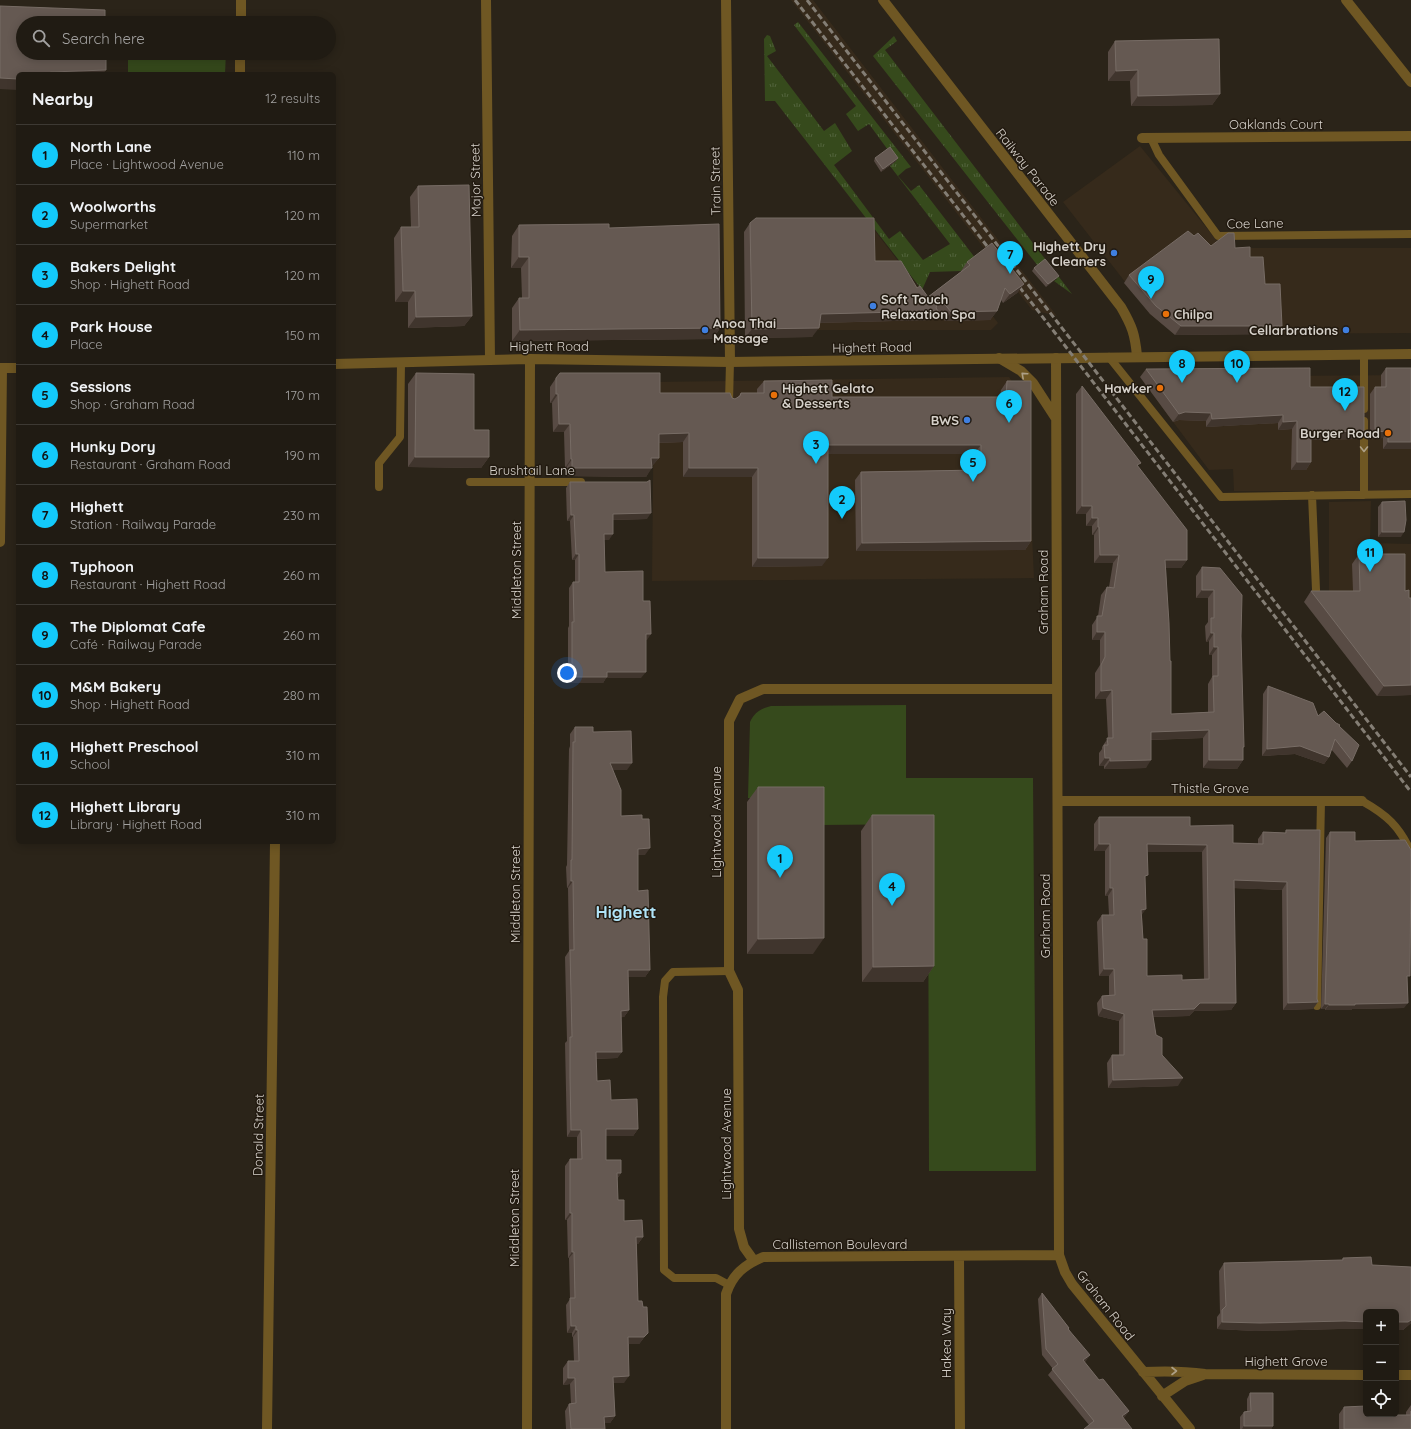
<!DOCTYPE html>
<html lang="en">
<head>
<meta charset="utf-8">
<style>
	:root { --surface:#201b13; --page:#2d2821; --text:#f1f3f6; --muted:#a2a1a0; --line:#3d3933; --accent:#13cafb }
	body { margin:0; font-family:Quicksand,sans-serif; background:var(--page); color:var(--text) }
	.controls { position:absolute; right:12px; bottom:12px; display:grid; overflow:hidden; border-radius:6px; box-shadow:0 2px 10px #0003 }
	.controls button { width:36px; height:36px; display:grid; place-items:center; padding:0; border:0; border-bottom:1px solid var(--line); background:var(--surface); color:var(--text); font:20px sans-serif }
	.you { position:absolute; left:567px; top:673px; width:14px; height:14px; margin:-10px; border:3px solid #fff; border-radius:50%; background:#1a73e8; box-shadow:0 0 0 6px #1a73e833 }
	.badge { display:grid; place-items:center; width:26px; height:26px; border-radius:50%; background:var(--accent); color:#111; font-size:13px; font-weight:700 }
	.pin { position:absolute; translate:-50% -33px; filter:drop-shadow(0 1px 2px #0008) }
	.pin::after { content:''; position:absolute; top:21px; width:14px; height:12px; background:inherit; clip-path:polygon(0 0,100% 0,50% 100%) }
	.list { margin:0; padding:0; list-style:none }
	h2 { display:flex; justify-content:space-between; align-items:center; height:52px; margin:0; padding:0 16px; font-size:17px }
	h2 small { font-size:13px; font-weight:400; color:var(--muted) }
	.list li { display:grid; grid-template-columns:26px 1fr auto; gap:12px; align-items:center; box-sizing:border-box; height:60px; padding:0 16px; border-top:1px solid var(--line) }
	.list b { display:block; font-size:15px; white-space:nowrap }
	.list p { margin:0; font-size:13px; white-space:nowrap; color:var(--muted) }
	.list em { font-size:13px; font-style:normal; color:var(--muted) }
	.icon { flex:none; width:22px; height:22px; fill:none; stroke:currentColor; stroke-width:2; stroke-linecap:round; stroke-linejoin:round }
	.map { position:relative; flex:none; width:1411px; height:1429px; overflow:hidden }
	.search { position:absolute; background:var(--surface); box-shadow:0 2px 10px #0003; left:16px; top:16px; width:320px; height:44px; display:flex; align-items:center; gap:10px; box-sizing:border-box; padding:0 14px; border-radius:22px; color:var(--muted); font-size:15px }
	.panel { position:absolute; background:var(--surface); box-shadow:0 2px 10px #0003; left:16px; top:72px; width:320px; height:772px; border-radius:6px }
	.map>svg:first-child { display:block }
	.built { fill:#362a1b }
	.grass { fill:url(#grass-tufts) }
	.park { fill:#364a1c }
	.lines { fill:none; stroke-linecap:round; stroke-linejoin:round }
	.service { stroke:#6f5723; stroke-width:8 }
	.minor { stroke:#6f5723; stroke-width:10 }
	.tertiary { stroke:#6f5723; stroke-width:10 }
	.rail { stroke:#847e75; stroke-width:3; stroke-dasharray:6 3; stroke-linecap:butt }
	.wall { fill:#584b44; fill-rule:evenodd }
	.shaded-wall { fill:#40352d }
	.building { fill:#655952; stroke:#776c65; fill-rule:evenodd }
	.oneway { stroke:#ada087 }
	.shop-dot { fill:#3f7fe0; stroke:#221a10; stroke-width:1.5 }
	.food-dot { fill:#e8710a; stroke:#221a10; stroke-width:1.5 }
	.labels { text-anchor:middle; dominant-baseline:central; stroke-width:3; stroke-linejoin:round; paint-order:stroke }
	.street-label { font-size:13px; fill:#d6d1ca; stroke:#221a10 }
	.poi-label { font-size:13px; font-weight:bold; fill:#d6d1ca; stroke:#221a10; text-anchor:end }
	.district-label { font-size:17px; font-weight:bold; fill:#b0e4f8; stroke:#221a10 }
</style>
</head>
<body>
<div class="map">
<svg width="1411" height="1429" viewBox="0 0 1411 1429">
	<defs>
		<pattern id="grass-tufts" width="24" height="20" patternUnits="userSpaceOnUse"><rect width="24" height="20" fill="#364a1c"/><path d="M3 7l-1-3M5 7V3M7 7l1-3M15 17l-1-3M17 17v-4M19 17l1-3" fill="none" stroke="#52633c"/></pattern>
	</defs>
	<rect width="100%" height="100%" fill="#2b2419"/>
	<!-- built -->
	<path class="built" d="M791 0H813L1057 316 1032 310Z
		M1140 146 1223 248H1411V333L1192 334 1170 330 1150 314 1063 202Z
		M872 227 929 301 992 315 998 323 991 330H813Z
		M1411 375V491H1234L1233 469 1209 470 1144 383 1277 376Z
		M1009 377 1026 402 1034 578 652 581 654 382Z
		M1371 501 1370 543 1411 544V600H1329V502Z"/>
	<!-- grass -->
	<path class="grass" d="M798 22 911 167 906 169 898 176 911 191 919 185 976 259 961 271 930 272 922 290 775 101H765L764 39 767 35 770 36 776 51 767 56 824 131 835 123 852 151 834 165 889 239 900 231 923 260 950 244 890 166 896 161 869 124 858 131 846 114 856 106 794 25Z
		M894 36 897 41 885 50 1072 294 1054 281 1057 279 1038 266 873 56Z"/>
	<!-- park -->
	<path class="park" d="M128 53H226L225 74H128Z
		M906 705V778H1033L1036 1171H929L928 824 821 825V798H748L750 722C755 712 760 709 771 706Z"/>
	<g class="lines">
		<!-- service -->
		<path class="service" d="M1151 138 1159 155 1218 236 1411 234
			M1109 357 1221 497 1411 494
			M729 402 730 362
			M1364 409V354
			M470 482H581
			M379 487V463L400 437 401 363
			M1312 495 1316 590
			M1364 495V421
			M1362 801C1387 815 1399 826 1411 852
			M729 971 673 972 665 981 663 997 664 1270 674 1278H716L729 1285
			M1317 1006 1321 801"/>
		<!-- minor -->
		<path class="minor" d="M486 0 490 359
			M726 0 730 362
			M883 0 1121 307C1132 326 1135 334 1137 356
			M1346 0 1411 82
			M241 23V0
			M240 74V53
			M1142 138 1411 136
			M999 358 1021 371 1033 383 1055 417
			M1056 358 1059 1255 1065 1272 1072 1284 1190 1429
			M0 542 2 368
			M1058 801H1362
			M959 1256 960 1429
			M754 1261 744 1247 739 1229 738 990 729 971V721L740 699 763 689H1057
			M1143 1372C1164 1371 1184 1371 1205 1374L1366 1375
			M1396 1375H1411
			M1162 1396 1185 1381 1203 1375
			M267 1429 275 842
			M527 1429 530 359
			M726 1429V1294C733 1274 744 1265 763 1257L1059 1255"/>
		<!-- tertiary -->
		<path class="tertiary" d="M334 364 530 359 730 362 1411 354
			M0 368H18"/>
		<!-- rail -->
		<path class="rail" d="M795 0 994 255
			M807 0 1411 777
			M1014 280 1411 792"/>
	</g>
	<!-- wall -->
	<path class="wall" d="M1115 41 1220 94 1212 105 1131 106 1130 81H1108V52Z
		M875 158 896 161 881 172 874 161Z
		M418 186 472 316 464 326 408 328V302H395L394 238 401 227H411L410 197Z
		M750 223 875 261 917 288 928 297 962 271H961L967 262 1024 284 1017 293 1003 303 1001 300 997 311 990 320 945 321 938 312 932 320 819 323 812 337 745 338 744 232Z
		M519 225 609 228 720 328 713 339 512 341V308L519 298H522L521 268H511L512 236Z
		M1194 236 1211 246 1235 248 1250 257 1265 284 1282 326 1277 334 1175 335 1150 314 1124 283 1129 275Z
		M1034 268 1057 278 1046 287 1032 271Z
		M1386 368 1411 449H1383V438L1370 439V394L1375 387H1381V375Z
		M1146 369 1310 387 1358 439 1311 440V462L1306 470H1291L1292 429 1278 430V423L1206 427V421L1179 420 1173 422 1140 377Z
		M416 373 474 430 489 457 481 468 408 467V384Z
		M556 378 660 393 732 398 735 399 737 398 741 393H757V389L764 381 832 397H1000L1001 390 1007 381 1031 541 1025 550 856 551 855 480 861 472 974 470V454H828L822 566 752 567V477H683V442L659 443V458L652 466 646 477 566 476V468H565L564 432H553L552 403H550V387Z
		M1082 386 1138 467 1187 560 1181 568H1166L1171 714 1208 712V684L1212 677V655H1209V641L1206 642 1205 626 1208 622V598H1196V576L1202 567 1241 636 1243 760 1237 769 1203 768V738L1151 740 1146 768 1104 769V766H1099V753L1102 749V747L1108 738 1106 699H1095V673L1100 665V640H1092V625L1098 616 1101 595 1107 587H1109L1113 563H1094V535H1092V526H1086V514H1076V394Z
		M570 482 647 519 613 520 609 540H604L605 572 643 601 647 640H646L641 678H606L603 683H568V628L569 626V588L573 582H575V560H572L570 521H567L566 488Z
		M1382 502 1401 537H1378V507Z
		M1359 554 1405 591 1409 598H1411V695L1377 696 1304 602 1311 591H1353L1352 564Z
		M1268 686 1318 716 1339 726 1352 761 1347 768 1331 749 1329 757 1324 764 1295 754 1262 756 1263 694Z
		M575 727 593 732 627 770H613L621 816 645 855H638V891L650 970 645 977H628L629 1010 624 1017H621L622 1052 617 1058 596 1059 597 1081 611 1100 638 1129 633 1136H606V1160L621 1173 617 1179 618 1200 624 1221 643 1237 638 1244H637L638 1301 643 1339 639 1344H629L624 1383H613L615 1416 610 1423H605V1429H566L565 1411 569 1404H571L570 1384 563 1385V1368L568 1361H574L573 1337H572V1333H567L566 1305 570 1299 569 1258H568L567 1220H565V1166L570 1159H577V1137H567L565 1043 567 1041 565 957 569 951 568 888H567L566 867 567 865 569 749 570 746V734Z
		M758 787 813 954H747V802Z
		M872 815 934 966 923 982H862L861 831Z
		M1099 817 1190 826 1233 843 1258 844V839L1263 832 1285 833 1286 830 1313 1009 1283 1010 1282 890 1234 888 1236 1003 1231 1010 1194 1011 1189 1016 1153 1017 1156 1035 1162 1055 1178 1086 1108 1088 1107 1063 1112 1055H1119V1021L1098 1016 1097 1003 1102 996 1109 995V976H1099L1097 922 1102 915H1109L1108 896H1105V851H1094V824ZM1147 852H1202L1204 979 1182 980 1147 976 1143 939 1142 915Z
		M1330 832 1355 841 1407 980 1404 1008 1352 1009 1351 1010H1325V1009H1321L1326 838Z
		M1343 1258 1372 1265 1411 1267V1323L1403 1330H1396V1312H1366V1329H1339L1255 1331 1217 1329V1317L1220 1313 1219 1271 1224 1263 1342 1260Z
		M1042 1293 1069 1328V1329L1086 1361 1084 1362 1099 1380 1129 1411 1123 1418 1089 1425 1048 1375 1053 1369 1042 1355 1038 1299Z
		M1250 1393 1273 1426 1271 1429H1240V1417L1244 1412 1247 1411V1399Z
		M1411 1405V1429H1339V1414L1344 1407 1378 1415H1406V1412Z"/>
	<!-- shaded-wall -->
	<path class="shaded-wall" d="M106 70 103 74H45L51 72Z
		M1138 70 1130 81H1108L1116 71Z
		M0 78 18 79V90L0 89Z
		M1220 94 1212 105 1131 106 1138 96Z
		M898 158 896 161 881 172 883 169Z
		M519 257H529L521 268H511Z
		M1059 276 1057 278 1046 287 1048 284Z
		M1024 284 1017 293 1003 303 1010 294Z
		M403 291H415L408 302H395Z
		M938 311 932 320 814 323 821 314Z
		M997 311 990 320 945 321 951 312Z
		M472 316 464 326 408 328 416 317Z
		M1181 326H1282L1277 334 1175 335Z
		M720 328 713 339 512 341 520 330Z
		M819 328 812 337 745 338 752 329Z
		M556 394H558L552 403H550Z
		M1185 412 1211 413 1206 421 1179 420 1173 422 1179 414Z
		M1283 415 1278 423 1206 427 1212 419Z
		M1297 421 1292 429 1278 430 1283 422Z
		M559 424H570L564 432H553Z
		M1364 431 1358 439 1305 440 1311 432Z
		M1388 431 1383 438 1370 439 1375 432Z
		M689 433 683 442 653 443 659 434Z
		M1388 442H1411V449H1383Z
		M828 445H981L974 454H822Z
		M415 457H489L481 468 408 467Z
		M651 458H659L652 466H645Z
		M571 459H572L566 468H565Z
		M1297 462H1311L1306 470H1291Z
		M572 468H652L646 477 566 476Z
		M689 468H758L752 477H683Z
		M1082 506H1092L1086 514H1076Z
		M651 513 647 519 608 520 613 514Z
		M571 515H574L570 521H567Z
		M1092 518H1098L1092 526H1086Z
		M1098 527H1099L1094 535H1092Z
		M1382 532H1404L1401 537H1378Z
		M604 534H613L609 540H600Z
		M1031 541 1025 550 856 551 862 543Z
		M576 554H579L575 560H572Z
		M1100 555H1119L1113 563H1094Z
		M758 558H828L822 566 752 567Z
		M1165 560H1187L1181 568H1159Z
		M1202 590H1214L1208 598H1196Z
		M1097 632H1105L1100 640H1092Z
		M1211 633H1214L1209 641 1206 642Z
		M646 634H651L647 640H642Z
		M1214 647H1218L1212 655H1209Z
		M607 672H646L641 678H606L603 683H568L572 677Z
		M1411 685V695L1377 696 1384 686Z
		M1112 690 1106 699H1095L1101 691Z
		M1209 730 1203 738 1145 740 1151 732Z
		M1300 746 1329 757 1324 764 1295 754 1262 756 1267 749Z
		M1105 758H1110L1104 766H1099Z
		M1151 760 1146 768 1104 769 1110 761Z
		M1209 760H1243L1237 769 1203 768Z
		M610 763H632L627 770H606Z
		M1099 844H1110L1105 851H1094Z
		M1147 844 1207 845 1202 852H1142Z
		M650 848 645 855H633L638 849Z
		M1234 880 1287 882 1282 890 1229 888Z
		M571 881H573L568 888H567Z
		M1110 888H1113L1108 896H1105Z
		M1146 909 1141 916V910Z
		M824 938 813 954H747L758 939Z
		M934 966 923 982H862L873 967Z
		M1104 969H1114L1109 976H1099Z
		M628 970H650L645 977H623Z
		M1318 1002 1313 1009 1283 1010 1288 1003Z
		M1200 1003H1236L1231 1010 1194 1011 1189 1016 1146 1017 1152 1010Z
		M1408 1003 1404 1008 1352 1009 1351 1010H1325L1329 1005 1355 1004Z
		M1325 1004H1329L1325 1009H1321Z
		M1103 1008 1124 1014 1119 1021 1098 1016Z
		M629 1010 624 1017 616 1018 621 1011Z
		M596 1052H622L617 1058 592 1059Z
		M1183 1078 1178 1086 1108 1088 1113 1080Z
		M606 1129H638L633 1136H601Z
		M571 1130H581L577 1137H567Z
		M617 1173H621L616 1180Z
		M570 1213H572L567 1220H565Z
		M636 1237H643L638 1244H632Z
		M572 1252H574L569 1258H568Z
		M1411 1320V1323L1403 1330H1396V1322Z
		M1345 1321 1366 1322V1329H1339L1255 1331 1217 1329 1222 1322Z
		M571 1326H576L572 1333H567Z
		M576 1330H578L573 1337H572Z
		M648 1333 643 1339 639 1344H624L628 1337Z
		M1090 1355 1086 1361 1079 1366 1083 1360Z
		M629 1376 624 1383H608L613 1377Z
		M568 1378H575L570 1384 563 1385Z
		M1129 1411 1125 1417 1118 1422 1122 1416Z
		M615 1416 610 1423H600L604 1417Z
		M1244 1426H1273L1271 1429H1242Z"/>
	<!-- building -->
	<path class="building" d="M0 6 105 10V23H23V53H106V70L51 72 45 74H18V79L0 78Z
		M1219 39 1220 94 1138 96V70L1116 71 1115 41Z
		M890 147 898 158 883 169 875 158Z
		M469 185 472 316 416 317 415 291H403L401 227H419L418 186Z
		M756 218H874L875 261H901L917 288 920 286 928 297 970 265 967 262 992 243 1024 284 1010 294 1005 288 997 311 951 312 939 297 936 308 938 311 821 314 819 328 752 329 750 223Z
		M609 224V228L719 224 720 328 520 330 519 298H529V257H519V225Z
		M1188 231 1194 236 1198 233 1211 246 1228 233H1234L1235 248 1250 247V257H1263L1265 284H1280L1282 326H1181L1156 306 1129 275Z
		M1045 259 1059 276 1048 284 1034 268Z
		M1310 368V387H1364V431L1311 432V462H1297V421L1283 422V415L1212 419 1211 413 1185 412 1179 414 1146 369Z
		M1386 368H1411V442H1388V431L1375 432V387H1386Z
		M416 373 474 374V430H489V457H415Z
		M560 373H660V393H730L732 398 735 399 740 396 741 393H764V381L832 380V397H1006L1007 381H1031V541L862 543 861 472 981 470V445H828V558H758V468H689V433L659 434V458H651L652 468H572V459H571L570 424H559L558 394H556V378Z
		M1082 386 1141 463 1137 465 1187 530V560H1165L1169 623 1170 661H1171V714L1214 712 1213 676H1218V647H1214V633H1211V618H1214V590H1202V567L1220 568 1242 595 1241 636 1244 747H1243V760H1209V730L1151 732V760L1110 761V758H1105L1104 745H1108L1107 738H1113L1112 690 1101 691V665L1105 657V632H1097V616H1102L1107 587 1114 588 1119 555H1100L1099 527H1098V518H1092V506H1082Z
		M650 480 651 513 613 514V534H604L605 572 643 571V601H650L651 634H646V672H607V677H572V622H574L573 582H579V554H576L574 515H571L570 482H647Z
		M1405 501 1406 520 1404 532H1382V502Z
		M1359 554H1405V591L1409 590V598H1411V685L1384 686 1311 591H1360Z
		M1268 686 1313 703 1318 716 1324 711 1336 723 1340 725 1339 726 1359 745 1352 761 1335 739 1329 757 1300 746 1267 749Z
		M575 727H593V732L631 731 632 763H610L621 790V816L642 815V819H649L650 848 638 849V891L648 890 650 970H628L629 1010 621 1011 622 1052H596L597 1081 610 1080 611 1100 637 1099 638 1129H606V1160H621V1173H617L618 1200H624V1221L642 1220 643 1237H636L638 1301H642L643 1307H647L648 1333 644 1337H628L629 1376 613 1377 615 1416 604 1417 605 1429H571L569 1404 576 1403 575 1378H568V1361H579L578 1330H576V1326H571L570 1298H575L574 1252H572V1213H570V1159H582L581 1130H571L570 1077V1037H572L570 950H574L573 881H571V860H572L573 742H575Z
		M758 787H824V938L758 939Z
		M872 815H934V966L873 967Z
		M1099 817H1190V826L1233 825V843L1263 844V832L1286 833V830H1320L1317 999 1318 1002 1288 1003 1287 882 1234 880 1236 1003H1200L1194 1009 1152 1010 1156 1035 1162 1038V1055L1183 1078 1113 1080 1112 1055H1124V1014L1103 1008 1102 996 1115 995 1114 969H1104L1102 915H1114L1113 888H1110V844H1099ZM1147 844 1207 845 1209 979 1182 980V975L1147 976V939H1143L1141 910 1146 909 1145 876 1148 875Z
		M1330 832H1355V841L1405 840 1411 850 1410 976H1407L1408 1003 1355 1004V1005H1329V1004H1325Z
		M1371 1257 1372 1265 1411 1267V1320L1408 1322H1396V1312H1366V1322L1345 1321 1260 1323 1222 1322V1310L1226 1306 1224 1263 1343 1260V1258Z
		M1042 1293 1069 1328 1068 1329 1090 1355 1083 1360 1099 1380 1103 1379 1129 1411 1122 1416 1132 1429H1084L1094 1421 1052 1369 1058 1364 1046 1349Z
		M1250 1393H1273V1426H1244V1412L1251 1411Z
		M1366 1406V1414H1378V1415H1411V1411V1429H1344V1407Z"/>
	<!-- one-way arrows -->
	<defs><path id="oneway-chevron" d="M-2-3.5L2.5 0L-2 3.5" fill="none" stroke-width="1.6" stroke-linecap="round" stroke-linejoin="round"/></defs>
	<g class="oneway">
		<use href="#oneway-chevron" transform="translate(1024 375) rotate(-138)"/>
		<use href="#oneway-chevron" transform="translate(1364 449) rotate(90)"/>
		<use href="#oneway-chevron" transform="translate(1174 1371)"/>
	</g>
	<!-- markers -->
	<g class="shop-dot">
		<circle cx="1114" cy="253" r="4"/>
		<circle cx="873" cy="306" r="4"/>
		<circle cx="705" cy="330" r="4"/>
		<circle cx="1346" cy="330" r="4"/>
		<circle cx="967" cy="420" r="4"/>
	</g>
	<g class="food-dot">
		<circle cx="1166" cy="314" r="4"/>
		<circle cx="1160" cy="388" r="4"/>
		<circle cx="774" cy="395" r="4"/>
		<circle cx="1388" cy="433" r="4"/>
	</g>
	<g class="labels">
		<!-- street labels -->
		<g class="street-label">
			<text x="1276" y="124">Oaklands Court</text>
			<text transform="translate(1028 167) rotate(52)">Railway Parade</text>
			<text transform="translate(475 180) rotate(-91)">Major Street</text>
			<text transform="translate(715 181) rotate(-91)">Train Street</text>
			<text transform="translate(1255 223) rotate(-1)">Coe Lane</text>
			<text x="549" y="346">Highett Road</text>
			<text transform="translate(872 347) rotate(-1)">Highett Road</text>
			<text x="532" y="470">Brushtail Lane</text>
			<text transform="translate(516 570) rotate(-90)">Middleton Street</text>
			<text transform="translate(1043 592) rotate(-90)">Graham Road</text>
			<text x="1210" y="788">Thistle Grove</text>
			<text transform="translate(716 822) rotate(-90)">Lightwood Avenue</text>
			<text transform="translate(515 894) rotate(-90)">Middleton Street</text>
			<text transform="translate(1045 916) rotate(-90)">Graham Road</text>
			<text transform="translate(258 1135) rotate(-89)">Donald Street</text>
			<text transform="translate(726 1144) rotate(-90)">Lightwood Avenue</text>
			<text transform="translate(514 1218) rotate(-90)">Middleton Street</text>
			<text x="840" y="1244">Callistemon Boulevard</text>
			<text transform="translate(1106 1305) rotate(52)">Graham Road</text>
			<text transform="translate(946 1343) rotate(-90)">Hakea Way</text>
			<text x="1286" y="1361">Highett Grove</text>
		</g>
		<!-- poi labels -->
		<g class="poi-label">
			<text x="1106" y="246">Highett Dry<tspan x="1106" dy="15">Cleaners</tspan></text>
			<text x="881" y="299" text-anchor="start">Soft Touch<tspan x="881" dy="15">Relaxation Spa</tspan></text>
			<text x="1174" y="314" text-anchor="start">Chilpa</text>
			<text x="713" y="323" text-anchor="start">Anoa Thai<tspan x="713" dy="15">Massage</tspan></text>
			<text x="1338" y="330">Cellarbrations</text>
			<text x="782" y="388" text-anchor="start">Highett Gelato<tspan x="782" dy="15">&amp; Desserts</tspan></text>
			<text x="1152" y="388">Hawker</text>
			<text x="959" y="420">BWS</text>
			<text x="1380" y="433">Burger Road</text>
		</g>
		<!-- district labels -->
		<g class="district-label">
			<text x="626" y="911">Highett</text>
		</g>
	</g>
</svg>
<div class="controls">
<button>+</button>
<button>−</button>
<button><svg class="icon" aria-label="locate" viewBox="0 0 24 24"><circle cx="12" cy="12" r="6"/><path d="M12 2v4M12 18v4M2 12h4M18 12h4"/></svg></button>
</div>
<div class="you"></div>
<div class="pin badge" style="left:780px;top:878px">1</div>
<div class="pin badge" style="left:842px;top:519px">2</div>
<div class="pin badge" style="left:816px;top:464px">3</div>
<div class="pin badge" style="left:892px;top:906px">4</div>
<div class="pin badge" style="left:973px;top:482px">5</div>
<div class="pin badge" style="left:1009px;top:423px">6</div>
<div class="pin badge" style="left:1010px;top:274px">7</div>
<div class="pin badge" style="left:1182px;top:383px">8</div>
<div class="pin badge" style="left:1151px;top:299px">9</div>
<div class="pin badge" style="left:1237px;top:383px">10</div>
<div class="pin badge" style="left:1370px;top:572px">11</div>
<div class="pin badge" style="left:1345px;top:411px">12</div>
<div class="search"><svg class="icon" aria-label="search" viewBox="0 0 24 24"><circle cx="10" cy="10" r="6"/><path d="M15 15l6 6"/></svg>Search here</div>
<section class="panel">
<h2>Nearby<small>12 results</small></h2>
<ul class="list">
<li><span class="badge">1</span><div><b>North Lane</b><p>Place · Lightwood Avenue</p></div><em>110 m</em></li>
<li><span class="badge">2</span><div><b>Woolworths</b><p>Supermarket</p></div><em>120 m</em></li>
<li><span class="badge">3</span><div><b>Bakers Delight</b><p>Shop · Highett Road</p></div><em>120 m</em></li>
<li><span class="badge">4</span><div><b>Park House</b><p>Place</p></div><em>150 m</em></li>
<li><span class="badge">5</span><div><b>Sessions</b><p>Shop · Graham Road</p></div><em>170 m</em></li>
<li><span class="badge">6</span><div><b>Hunky Dory</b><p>Restaurant · Graham Road</p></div><em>190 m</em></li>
<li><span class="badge">7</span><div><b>Highett</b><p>Station · Railway Parade</p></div><em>230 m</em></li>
<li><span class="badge">8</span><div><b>Typhoon</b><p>Restaurant · Highett Road</p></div><em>260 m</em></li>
<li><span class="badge">9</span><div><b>The Diplomat Cafe</b><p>Café · Railway Parade</p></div><em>260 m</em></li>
<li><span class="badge">10</span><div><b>M&amp;M Bakery</b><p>Shop · Highett Road</p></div><em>280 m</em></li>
<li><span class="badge">11</span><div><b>Highett Preschool</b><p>School</p></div><em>310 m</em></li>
<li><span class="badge">12</span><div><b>Highett Library</b><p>Library · Highett Road</p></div><em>310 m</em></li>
</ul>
</section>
</div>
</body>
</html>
